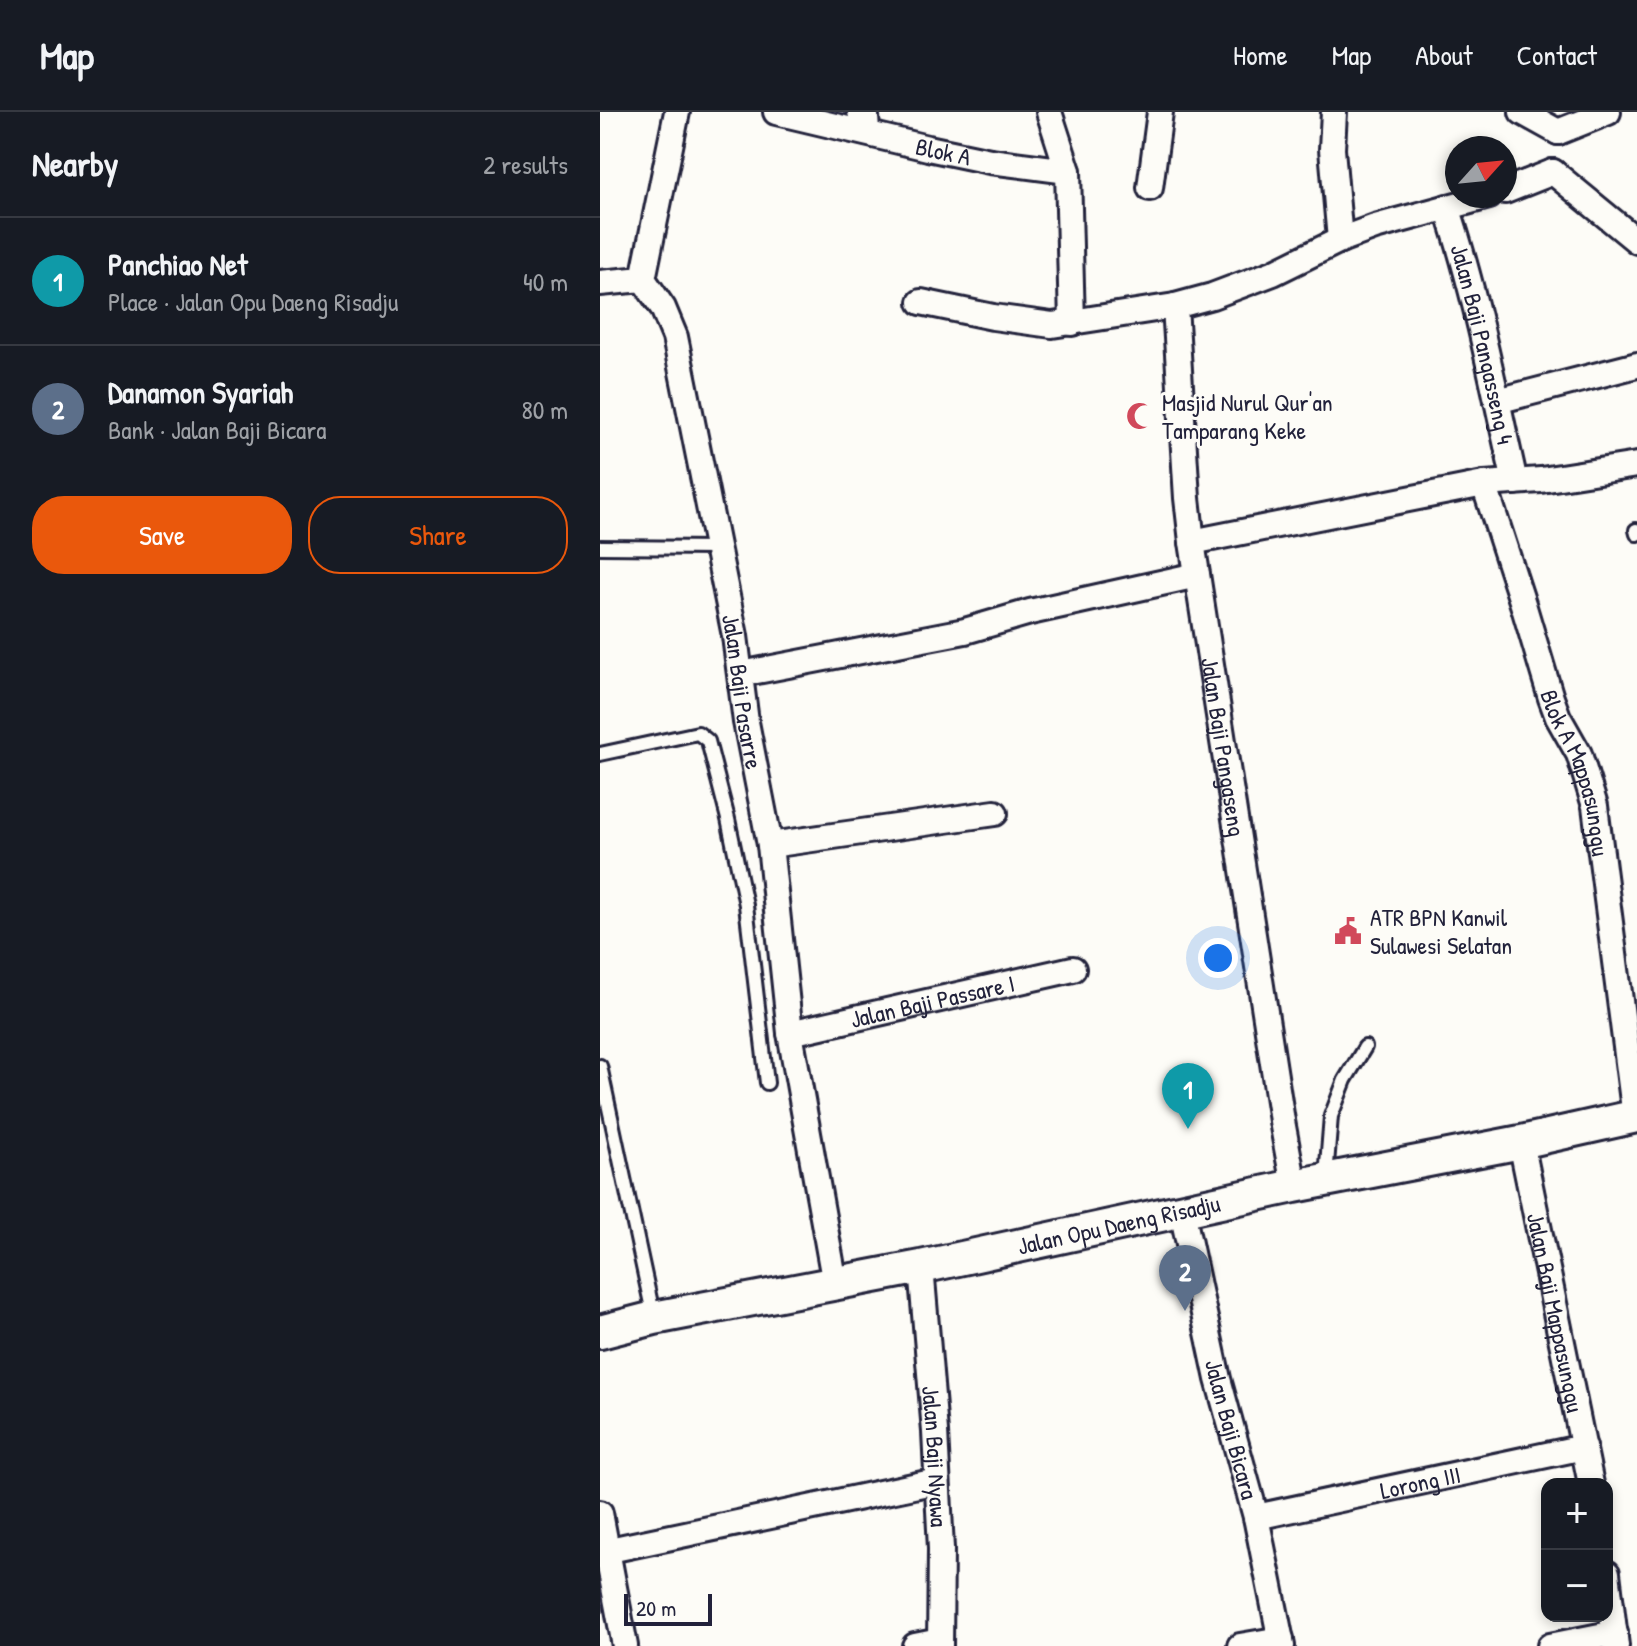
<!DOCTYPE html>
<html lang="en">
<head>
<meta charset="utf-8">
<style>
	:root { --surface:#171b24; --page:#242831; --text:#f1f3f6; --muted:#9ea1a6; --line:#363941; --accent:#ea580c }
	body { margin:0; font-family:"Patrick Hand",sans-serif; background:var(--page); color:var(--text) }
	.controls { position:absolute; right:24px; bottom:24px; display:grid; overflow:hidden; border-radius:16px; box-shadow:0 4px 12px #0003 }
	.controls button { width:72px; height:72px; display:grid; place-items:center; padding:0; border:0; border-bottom:2px solid var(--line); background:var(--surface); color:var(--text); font:40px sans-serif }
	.compass { position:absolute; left:845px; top:24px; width:72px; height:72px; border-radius:50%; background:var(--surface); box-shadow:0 4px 12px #0003; rotate:63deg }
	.scale { position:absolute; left:24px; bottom:20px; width:88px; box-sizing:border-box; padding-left:8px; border:4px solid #22223b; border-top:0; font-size:22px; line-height:28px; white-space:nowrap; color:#22223b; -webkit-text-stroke:6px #fdfcf7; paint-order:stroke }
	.you { position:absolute; left:618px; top:846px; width:28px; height:28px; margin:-20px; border:6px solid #fff; border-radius:50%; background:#1a73e8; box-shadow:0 0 0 12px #1a73e833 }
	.badge { display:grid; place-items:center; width:52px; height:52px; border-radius:50%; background:var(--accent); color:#fff; font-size:26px; font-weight:700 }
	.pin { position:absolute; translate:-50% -66px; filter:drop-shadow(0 2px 4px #0008) }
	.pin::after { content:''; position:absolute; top:42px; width:28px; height:24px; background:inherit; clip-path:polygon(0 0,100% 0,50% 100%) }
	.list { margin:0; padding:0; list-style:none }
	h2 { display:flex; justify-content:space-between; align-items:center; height:104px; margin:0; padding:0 32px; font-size:34px }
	h2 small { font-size:26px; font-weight:400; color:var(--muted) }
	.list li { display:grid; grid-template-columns:52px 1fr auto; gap:24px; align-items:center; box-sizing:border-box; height:128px; padding:0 32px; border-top:2px solid var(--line) }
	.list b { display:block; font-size:30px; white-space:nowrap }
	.list p { margin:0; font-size:26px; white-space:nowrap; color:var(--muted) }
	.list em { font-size:26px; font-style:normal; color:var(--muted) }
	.actions { display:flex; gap:16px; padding:24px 32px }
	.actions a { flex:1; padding:18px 0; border:2px solid var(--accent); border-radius:32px; text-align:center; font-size:28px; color:var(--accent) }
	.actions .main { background:var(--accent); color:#fff }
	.map { position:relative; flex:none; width:1037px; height:1534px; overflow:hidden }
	header { display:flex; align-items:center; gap:48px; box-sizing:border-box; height:112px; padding:0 40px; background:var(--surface); border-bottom:2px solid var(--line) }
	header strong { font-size:38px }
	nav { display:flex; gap:44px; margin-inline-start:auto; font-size:28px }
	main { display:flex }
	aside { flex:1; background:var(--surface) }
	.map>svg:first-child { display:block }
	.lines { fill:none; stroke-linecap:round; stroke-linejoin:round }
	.lane-casing { stroke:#22223b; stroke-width:18 }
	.street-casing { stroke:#22223b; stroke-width:30 }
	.secondary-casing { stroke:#22223b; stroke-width:38 }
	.lane { stroke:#fdfcf7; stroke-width:12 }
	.street { stroke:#fdfcf7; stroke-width:24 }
	.secondary { stroke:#fdfcf7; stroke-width:32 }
	.labels { text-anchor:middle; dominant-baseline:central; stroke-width:6; stroke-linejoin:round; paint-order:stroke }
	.street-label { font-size:24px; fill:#22223b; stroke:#fdfcf7 }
	.poi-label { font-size:24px; fill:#22223b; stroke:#fdfcf7; text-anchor:start }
</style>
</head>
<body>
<header>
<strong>Map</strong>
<nav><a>Home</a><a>Map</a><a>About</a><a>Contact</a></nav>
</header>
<main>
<aside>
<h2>Nearby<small>2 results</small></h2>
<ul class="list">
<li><span class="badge" style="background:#0f9aa8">1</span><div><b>Panchiao Net</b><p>Place · Jalan Opu Daeng Risadju</p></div><em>40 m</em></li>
<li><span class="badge" style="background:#5c6f8a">2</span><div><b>Danamon Syariah</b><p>Bank · Jalan Baji Bicara</p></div><em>80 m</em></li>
</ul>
<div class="actions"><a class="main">Save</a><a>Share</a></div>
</aside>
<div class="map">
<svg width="1037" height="1534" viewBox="0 0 1037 1534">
	<rect width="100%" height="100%" fill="#fdfcf7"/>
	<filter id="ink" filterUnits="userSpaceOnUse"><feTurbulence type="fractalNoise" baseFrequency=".0125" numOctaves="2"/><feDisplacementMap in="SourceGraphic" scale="16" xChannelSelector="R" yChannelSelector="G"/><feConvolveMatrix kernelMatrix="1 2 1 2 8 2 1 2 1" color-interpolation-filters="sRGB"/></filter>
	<g filter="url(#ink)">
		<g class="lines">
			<!-- lane casing -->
			<g class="lane-casing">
				<path id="lane" d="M1036 418 1037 422
					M0 435 118 436
					M0 642 98 621 108 629 128 707 146 793 167 971
					M0 954 54 1206
					M726 1065 731 1004 745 968 765 935"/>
			</g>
			<!-- street casing -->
			<g class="street-casing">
				<g id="street">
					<path id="s1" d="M77 0 43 167 63 196 75 225 135 524 146 610 170 733 190 921 235 1172"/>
					<path id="s2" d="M176 0 328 36 390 49 468 59"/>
					<path d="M260 0 266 4 267 21"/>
					<path d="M449 0 468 59 472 211"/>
					<path d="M734 0 732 37 740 128"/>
					<path d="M922 0 958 20"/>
					<path d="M958 20 1008 0"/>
					<path d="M953 60 1037 129"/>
					<path d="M550 76 560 0"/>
					<path d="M905 79 953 60"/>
					<path id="s3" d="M847 95C877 185 894 278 915 370"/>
					<path d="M0 171 43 167"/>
					<path d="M321 190 393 205 452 213 575 194 612 184 673 161 740 128 775 115 889 84"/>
					<path id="s4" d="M575 194 587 386 592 430 682 1009 694 1074"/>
					<path d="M897 289 1037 253"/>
					<path id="s5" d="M884 372 923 492 951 586 958 605 979 642 995 694 1035 1005"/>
					<path d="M592 430 884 372 941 368 1037 353"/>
					<path d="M141 562 365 519 430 500 597 463"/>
					<path d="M170 733 395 701"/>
					<path id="s6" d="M190 921 473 857"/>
					<path id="s7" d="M921 1030 991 1372"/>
					<path id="s8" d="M582 1099 618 1267 656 1405 682 1534"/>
					<path id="s9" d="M321 1155 335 1320 341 1437 340 1534"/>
					<path d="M0 1401 25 1534"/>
					<path id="s10" d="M656 1405 984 1335"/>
					<path d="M0 1440 337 1369"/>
					<path d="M1007 1461 1016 1534"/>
					<path d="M315 1534 340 1529"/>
					<path d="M640 1534 681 1527"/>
					<path d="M950 1534 1015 1521"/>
				</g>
			</g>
			<!-- secondary casing -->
			<g class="secondary-casing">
				<g id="secondary">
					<path id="s11" d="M0 1220 54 1206 321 1155 694 1074 921 1030 1037 1004"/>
				</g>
			</g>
			<!-- lane -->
			<use href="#lane" class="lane"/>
			<!-- street -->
			<use href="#street" class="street"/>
			<!-- secondary -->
			<use href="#secondary" class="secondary"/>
		</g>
	</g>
	<!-- icons -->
	<defs>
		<g id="mosque-bare" transform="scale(2.16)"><path d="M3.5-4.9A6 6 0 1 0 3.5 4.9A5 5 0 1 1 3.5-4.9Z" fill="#d1495b" stroke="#fdfcf7" stroke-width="2.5" paint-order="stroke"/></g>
		<g id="civic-bare" transform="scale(2.16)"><path d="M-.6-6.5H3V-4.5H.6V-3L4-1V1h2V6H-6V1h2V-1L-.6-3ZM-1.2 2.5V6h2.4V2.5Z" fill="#d1495b" stroke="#fdfcf7" stroke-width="2.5" paint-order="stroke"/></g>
	</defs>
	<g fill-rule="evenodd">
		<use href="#mosque-bare" x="540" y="304"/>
		<use href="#civic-bare" x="748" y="819"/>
	</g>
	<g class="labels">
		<!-- street labels -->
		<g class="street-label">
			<text stroke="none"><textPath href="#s2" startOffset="172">Blok A</textPath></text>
			<text stroke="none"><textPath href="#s3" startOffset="142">Jalan Baji Pangasseng 4</textPath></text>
			<text stroke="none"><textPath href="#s1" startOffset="598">Jalan Baji Pasarre</textPath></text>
			<text stroke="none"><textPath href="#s4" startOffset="444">Jalan Baji Pangaseng</textPath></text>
			<text stroke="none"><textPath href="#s5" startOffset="304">Blok A Mappasunggu</textPath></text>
			<text stroke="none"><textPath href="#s6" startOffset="146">Jalan Baji Passare I</textPath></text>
			<text stroke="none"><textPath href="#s11" startOffset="530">Jalan Opu Daeng Risadju</textPath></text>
			<text stroke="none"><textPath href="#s7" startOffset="174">Jalan Baji Mappasunggu</textPath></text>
			<text stroke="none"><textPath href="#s8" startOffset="224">Jalan Baji Bicara</textPath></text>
			<text stroke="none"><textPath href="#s9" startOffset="190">Jalan Baji Nyawa</textPath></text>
			<text stroke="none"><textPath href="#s10" startOffset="168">Lorong III</textPath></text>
		</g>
		<!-- poi labels -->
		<g class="poi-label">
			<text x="562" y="290">Masjid Nurul Qur'an<tspan x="562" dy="28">Tamparang Keke</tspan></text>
			<text x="770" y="805">ATR BPN Kanwil<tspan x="770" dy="28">Sulawesi Selatan</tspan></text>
		</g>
	</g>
</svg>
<div class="controls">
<button>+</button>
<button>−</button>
</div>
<svg class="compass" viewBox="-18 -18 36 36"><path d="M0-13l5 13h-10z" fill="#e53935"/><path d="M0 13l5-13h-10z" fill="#9ea1a6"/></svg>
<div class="scale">20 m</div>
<div class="you"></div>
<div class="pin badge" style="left:588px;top:1017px;background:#0f9aa8">1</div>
<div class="pin badge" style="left:585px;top:1199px;background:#5c6f8a">2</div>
</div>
</main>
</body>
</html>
